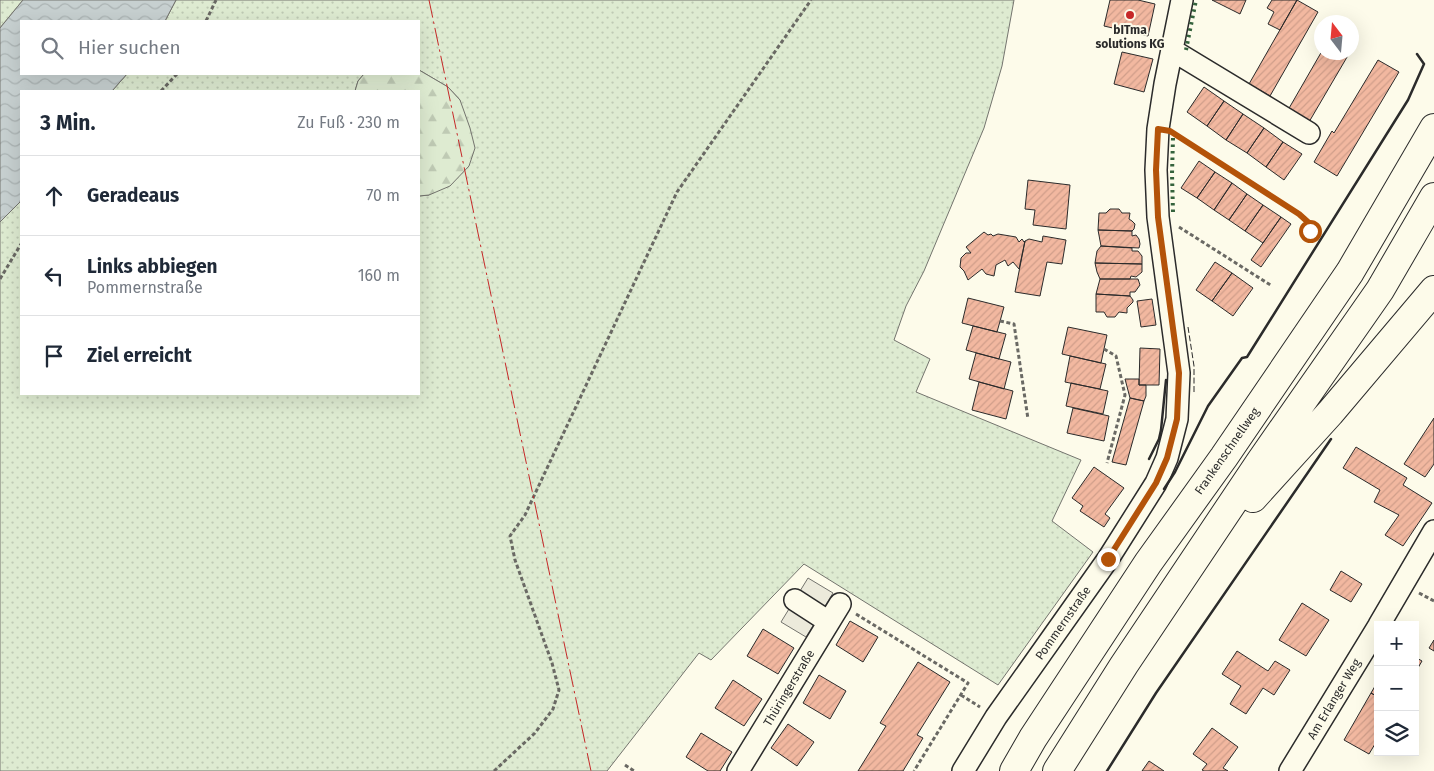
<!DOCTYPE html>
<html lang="de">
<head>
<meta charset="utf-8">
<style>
	:root { --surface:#fff; --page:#f6f6f7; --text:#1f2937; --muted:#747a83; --line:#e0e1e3 }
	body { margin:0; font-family:"Fira Sans",sans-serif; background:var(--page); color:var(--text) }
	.controls { position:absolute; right:15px; bottom:15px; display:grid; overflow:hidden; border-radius:0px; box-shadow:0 5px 20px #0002 }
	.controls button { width:45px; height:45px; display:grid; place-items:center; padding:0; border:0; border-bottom:1px solid var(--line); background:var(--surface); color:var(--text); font:25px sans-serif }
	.compass { position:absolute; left:1314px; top:15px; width:45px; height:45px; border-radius:50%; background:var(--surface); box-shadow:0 5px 20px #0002; rotate:344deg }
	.stop { position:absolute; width:15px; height:15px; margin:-11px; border:4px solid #b45309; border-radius:50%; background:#fff }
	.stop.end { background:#b45309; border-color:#fff; box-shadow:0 1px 5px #0008 }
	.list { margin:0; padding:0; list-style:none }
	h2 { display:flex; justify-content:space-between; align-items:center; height:65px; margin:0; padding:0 20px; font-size:21px }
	h2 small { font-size:16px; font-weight:400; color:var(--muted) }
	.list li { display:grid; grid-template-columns:32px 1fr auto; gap:15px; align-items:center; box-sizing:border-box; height:80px; padding:0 20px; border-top:1px solid var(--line) }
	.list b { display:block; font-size:19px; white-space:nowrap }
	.list p { margin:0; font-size:16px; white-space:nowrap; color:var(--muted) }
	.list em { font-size:16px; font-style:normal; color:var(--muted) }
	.icon { flex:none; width:28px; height:28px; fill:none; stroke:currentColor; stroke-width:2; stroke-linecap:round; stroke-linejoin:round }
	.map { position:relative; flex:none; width:1434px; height:771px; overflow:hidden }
	.search { position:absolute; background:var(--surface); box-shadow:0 5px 20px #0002; left:20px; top:20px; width:400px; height:55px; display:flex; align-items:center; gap:12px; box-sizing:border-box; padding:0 18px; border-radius:0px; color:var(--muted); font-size:19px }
	.panel { position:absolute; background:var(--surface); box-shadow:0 5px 20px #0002; left:20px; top:90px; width:400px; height:305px; border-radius:0px }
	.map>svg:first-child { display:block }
	.grass { fill:url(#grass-dots); stroke:#74746e }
	.forest { fill:url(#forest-firs); stroke:#74746e }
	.parking { fill:#eceadb; stroke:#74746e }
	.water { fill:url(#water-waves); stroke:#74746e }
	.building { fill:url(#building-hatch); stroke:#2b2b2b }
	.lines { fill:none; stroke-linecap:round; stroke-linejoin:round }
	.minor-casing { stroke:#2b2b2b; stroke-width:24 }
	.highway-casing { stroke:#2b2b2b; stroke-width:30 }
	.path { stroke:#6a6964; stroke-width:3; stroke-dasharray:4 2.5; stroke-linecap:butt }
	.minor { stroke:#fdfbea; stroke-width:21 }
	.highway { stroke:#fdfbea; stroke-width:28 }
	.hedge { stroke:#34623c; stroke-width:4; stroke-dasharray:2.5 4; stroke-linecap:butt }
	.fence { stroke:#2b2b2b; stroke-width:1; stroke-dasharray:6 2.5; stroke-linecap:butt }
	.wall { stroke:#2b2b2b; stroke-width:2.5 }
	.power { stroke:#c62828; stroke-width:1; stroke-dasharray:18 4 2.5 4; stroke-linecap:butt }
	.route { stroke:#b45309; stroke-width:6 }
	.poi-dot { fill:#c62828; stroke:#fdfbea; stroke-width:2 }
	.labels { text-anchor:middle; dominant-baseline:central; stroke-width:4; stroke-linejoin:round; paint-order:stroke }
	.poi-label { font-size:12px; font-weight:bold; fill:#2b2b2b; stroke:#fdfbea }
	.street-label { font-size:12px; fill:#2b2b2b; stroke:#fdfbea }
</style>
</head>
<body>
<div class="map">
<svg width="1434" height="771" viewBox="0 0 1434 771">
	<defs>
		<pattern id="grass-dots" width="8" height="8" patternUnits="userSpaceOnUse" patternTransform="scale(1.25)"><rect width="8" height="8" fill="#deebd1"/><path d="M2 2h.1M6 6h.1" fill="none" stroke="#bfcab4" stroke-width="1.8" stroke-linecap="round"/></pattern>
		<pattern id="forest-firs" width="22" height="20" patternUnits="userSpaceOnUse" patternTransform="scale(1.25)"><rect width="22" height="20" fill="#deebd1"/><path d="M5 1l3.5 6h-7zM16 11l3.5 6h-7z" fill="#bfcab4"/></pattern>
		<pattern id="water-waves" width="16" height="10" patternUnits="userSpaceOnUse" patternTransform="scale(1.25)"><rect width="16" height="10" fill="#c7d0d0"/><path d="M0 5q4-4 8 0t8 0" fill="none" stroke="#abb3b3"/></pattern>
		<pattern id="building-hatch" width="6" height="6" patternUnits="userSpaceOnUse" patternTransform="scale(1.25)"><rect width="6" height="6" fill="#f2b8a0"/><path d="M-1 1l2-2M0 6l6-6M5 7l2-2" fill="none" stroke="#d09e8a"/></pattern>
	</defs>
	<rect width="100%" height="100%" fill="#fdfbea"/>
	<!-- grass -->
	<path class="grass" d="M0 0H23L0 28Z
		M176 0H1014L1002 66 984 128 924 271 906 306 894 340 930 359 916 392 1081 460 1052 521 1093 552 998 685 804 564 711 660 699 653 607 771H0V222L20 202 21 198V394H419V196L429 195 460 100 448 87 419 70V21H165Z
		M127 74H364L358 81 355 91H112Z"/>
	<!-- forest -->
	<path class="forest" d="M419 70 448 87 460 100 470 128 475 148 469 166 450 186 429 195 419 196V91H355L358 81 364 74H419Z"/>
	<!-- parking -->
	<path class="parking" d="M808 578 833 593 806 637 781 622Z"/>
	<!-- water -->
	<path class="water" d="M23 0H176L165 21H21V74H127L112 91H21V198L20 202 0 222V28Z"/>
	<!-- building -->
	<path class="building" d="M1110 0H1138L1155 4 1148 36 1104 26Z
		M1212 0H1246L1240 14Z
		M1272 0H1297L1280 30 1268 24 1274 12 1267 8Z
		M1297 0 1318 12 1270 96 1249 84Z
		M1352 36 1357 40 1352 49Z
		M1322 51V52H1350L1309 122 1288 110Z
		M1122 52 1153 59 1144 92 1114 84Z
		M1378 60 1399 72 1337 176 1314 162 1332 131 1334 133Z
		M1204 87 1224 101 1207 126 1187 112Z
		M1224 101 1243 114 1226 140 1207 126Z
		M1243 114 1264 128 1247 153 1226 140Z
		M1264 128 1283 142 1266 167 1247 153Z
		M1283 142 1302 154 1284 180 1266 167Z
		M1199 161 1215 172 1197 198 1181 188Z
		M1215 172 1232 183 1214 210 1197 198Z
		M1028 180 1070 185 1066 229 1033 225 1035 210 1025 209Z
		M1232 183 1247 194 1229 220 1214 210Z
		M1247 194 1263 205 1245 231 1229 220Z
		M1263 205 1281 217 1263 243 1245 231Z
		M1110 209H1119L1122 213H1130L1129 219 1132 221 1135 224 1134 229 1132 231 1098 230 1099 213H1106Z
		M1281 217 1291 224 1261 267 1251 260Z
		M1098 230 1132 231V236L1136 235 1139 239 1140 244 1139 248 1101 246Z
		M984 232 988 235 991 234 993 236 998 234 1016 237 1019 242 1022 239 1024 242 1025 241 1019 269 1013 262 1008 266 1005 260 996 265 994 276 986 274 982 269 968 280 964 271 960 267 961 258 966 253H971L966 247Z
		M1043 236 1066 240 1062 264 1047 262 1040 296 1015 292 1025 241 1029 239 1042 242Z
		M1101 246 1132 248V251H1138L1142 256V264L1095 263 1097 251Z
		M1215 262 1232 273 1212 301 1196 290Z
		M1095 263 1142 264V272L1136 277 1131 276 1130 279H1100L1097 272Z
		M1232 273 1253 288 1233 316 1212 301Z
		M1100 279H1138L1140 285 1135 292H1130V296L1096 294Z
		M1096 294 1130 296 1133 300V302L1127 308V313L1119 312 1115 317H1107L1104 312H1096Z
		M968 298 1004 307 997 332 962 323Z
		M1152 299 1156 325 1141 327 1137 301Z
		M973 326 1006 334 999 359 966 350Z
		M1068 327 1107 335 1101 363 1062 354Z
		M1140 348 1160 349 1159 385H1139Z
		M976 353 1011 362 1004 389 969 379Z
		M1070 356 1106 364 1100 389 1065 382Z
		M1125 379H1139V385H1146V396L1144 401 1130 398Z
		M979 382 1013 391 1006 419 972 410Z
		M1071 383 1108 391 1103 414 1066 406Z
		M1130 398 1144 401 1126 465 1112 462Z
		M1073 408 1109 416 1104 441 1067 433Z
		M1434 418V464L1425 477 1404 464Z
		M1356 447 1407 478 1403 485 1432 503 1403 546 1385 535 1399 515 1374 502 1380 490 1343 468Z
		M1094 467 1124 488 1105 514 1110 518 1104 527 1080 511 1083 506 1072 498Z
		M1341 571 1362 584 1351 602 1330 590Z
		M1302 603 1329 620 1306 656 1279 640Z
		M850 621 878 637 863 662 836 645Z
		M763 629 794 648 778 674 747 656Z
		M1434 640V651L1429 648Z
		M1237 651 1268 671 1275 661 1290 670 1274 695 1263 688 1246 714 1230 704 1241 686 1222 674Z
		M1415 657 1422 661 1415 673Z
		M918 662 950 682 917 735 923 738 903 771H858L886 726 880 723Z
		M819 675 846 691 830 719 803 703Z
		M733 680 762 699 744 726 715 708Z
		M1378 681V697L1371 693Z
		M1371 693 1378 697V739L1369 754 1344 740Z
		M788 724 814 742 797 766 771 748Z
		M1212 728 1238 747 1223 768 1228 771H1204L1202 770 1207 764 1193 754Z
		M701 733 732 752 720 771H708L686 757Z
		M1149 761 1164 771H1142Z"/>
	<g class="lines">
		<!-- minor casing -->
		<g class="minor-casing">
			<path id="minor" d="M1172 50 1309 133
				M795 600 829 622
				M1379 625 1434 531
				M738 771 840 604
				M963 771 996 717 1108 559 1156 483 1167 458 1177 419 1179 373 1158 217 1156 170 1158 129 1165 84 1182 0
				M1290 771 1378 627"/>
		</g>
		<!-- highway casing -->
		<g class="highway-casing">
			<path id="highway" d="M1253 498 1330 413 1434 290
				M1014 771 1033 738 1148 563 1224 457 1350 272 1434 128
				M1057 771 1124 665 1260 462 1380 290 1434 197"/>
		</g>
		<!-- path -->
		<path class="path" d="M206 21 216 0
			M161 91 177 74
			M1177 135 1299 214 1309 223 1310 231
			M1179 227 1272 286
			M0 279 21 244
			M1000 321 1014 324 1028 419
			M1104 349 1116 356 1125 395 1107 463
			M1419 593 1434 601
			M856 614 968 683 914 771
			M961 695 980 707
			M625 765 634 771
			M494 771 535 733 553 709 559 690 552 663 515 560 510 536 525 515 677 192 811 0"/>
		<!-- minor -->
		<use href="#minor" class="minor"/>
		<!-- highway -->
		<use href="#highway" class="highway"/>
		<!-- hedge -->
		<path class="hedge" d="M1186 50 1196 0
			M1173 212 1172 174 1173 138"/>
		<!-- fence -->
		<path class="fence" d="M1188 327 1194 366V394"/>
		<!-- wall -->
		<path class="wall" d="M1149 459 1159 439 1161 430 1166 380
			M1164 489 1175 472 1208 406 1242 358 1247 357 1408 100 1424 64 1417 54
			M1107 771 1156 693 1331 439"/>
		<!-- power -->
		<path class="power" d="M429 0 591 771"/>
	</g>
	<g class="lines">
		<!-- route -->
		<path class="route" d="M1108 559 1156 483 1167 458 1177 419 1179 373 1158 217 1156 170 1158 129 1170 131 1299 214 1309 223 1310 231"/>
	</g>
	<!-- markers -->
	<circle class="poi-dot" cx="1130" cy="15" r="5"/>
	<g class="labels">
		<!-- poi labels -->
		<g class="poi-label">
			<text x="1130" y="30">bITma<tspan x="1130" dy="14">solutions KG</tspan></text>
		</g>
		<!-- street labels -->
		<g class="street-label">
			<text transform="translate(1227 451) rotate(-55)">Frankenschnellweg</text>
			<text transform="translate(1063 623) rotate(-55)">Pommernstraße</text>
			<text transform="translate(789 688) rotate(-59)">Thüringerstraße</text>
			<text transform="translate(1334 699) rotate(-59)">Am Erlanger Weg</text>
		</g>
	</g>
</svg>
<div class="controls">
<button>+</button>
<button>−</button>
<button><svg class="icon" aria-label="layers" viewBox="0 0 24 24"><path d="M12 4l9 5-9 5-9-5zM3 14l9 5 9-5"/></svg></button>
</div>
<svg class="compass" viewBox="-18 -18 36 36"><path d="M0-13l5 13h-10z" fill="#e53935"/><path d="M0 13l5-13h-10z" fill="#747a83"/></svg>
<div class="stop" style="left:1310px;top:231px"></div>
<div class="stop end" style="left:1108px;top:559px"></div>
<div class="search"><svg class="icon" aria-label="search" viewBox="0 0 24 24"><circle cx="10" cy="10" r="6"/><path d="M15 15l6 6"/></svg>Hier suchen</div>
<section class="panel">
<h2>3 Min.<small>Zu Fuß · 230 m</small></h2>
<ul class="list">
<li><svg class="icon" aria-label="ahead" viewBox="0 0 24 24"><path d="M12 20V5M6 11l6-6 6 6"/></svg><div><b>Geradeaus</b></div><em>70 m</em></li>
<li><svg class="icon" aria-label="left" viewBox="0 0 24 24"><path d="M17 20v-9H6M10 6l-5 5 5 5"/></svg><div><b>Links abbiegen</b><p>Pommernstraße</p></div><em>160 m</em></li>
<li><svg class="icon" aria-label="arrive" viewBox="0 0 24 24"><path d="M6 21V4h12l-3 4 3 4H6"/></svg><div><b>Ziel erreicht</b></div></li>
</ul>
</section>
</div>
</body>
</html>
